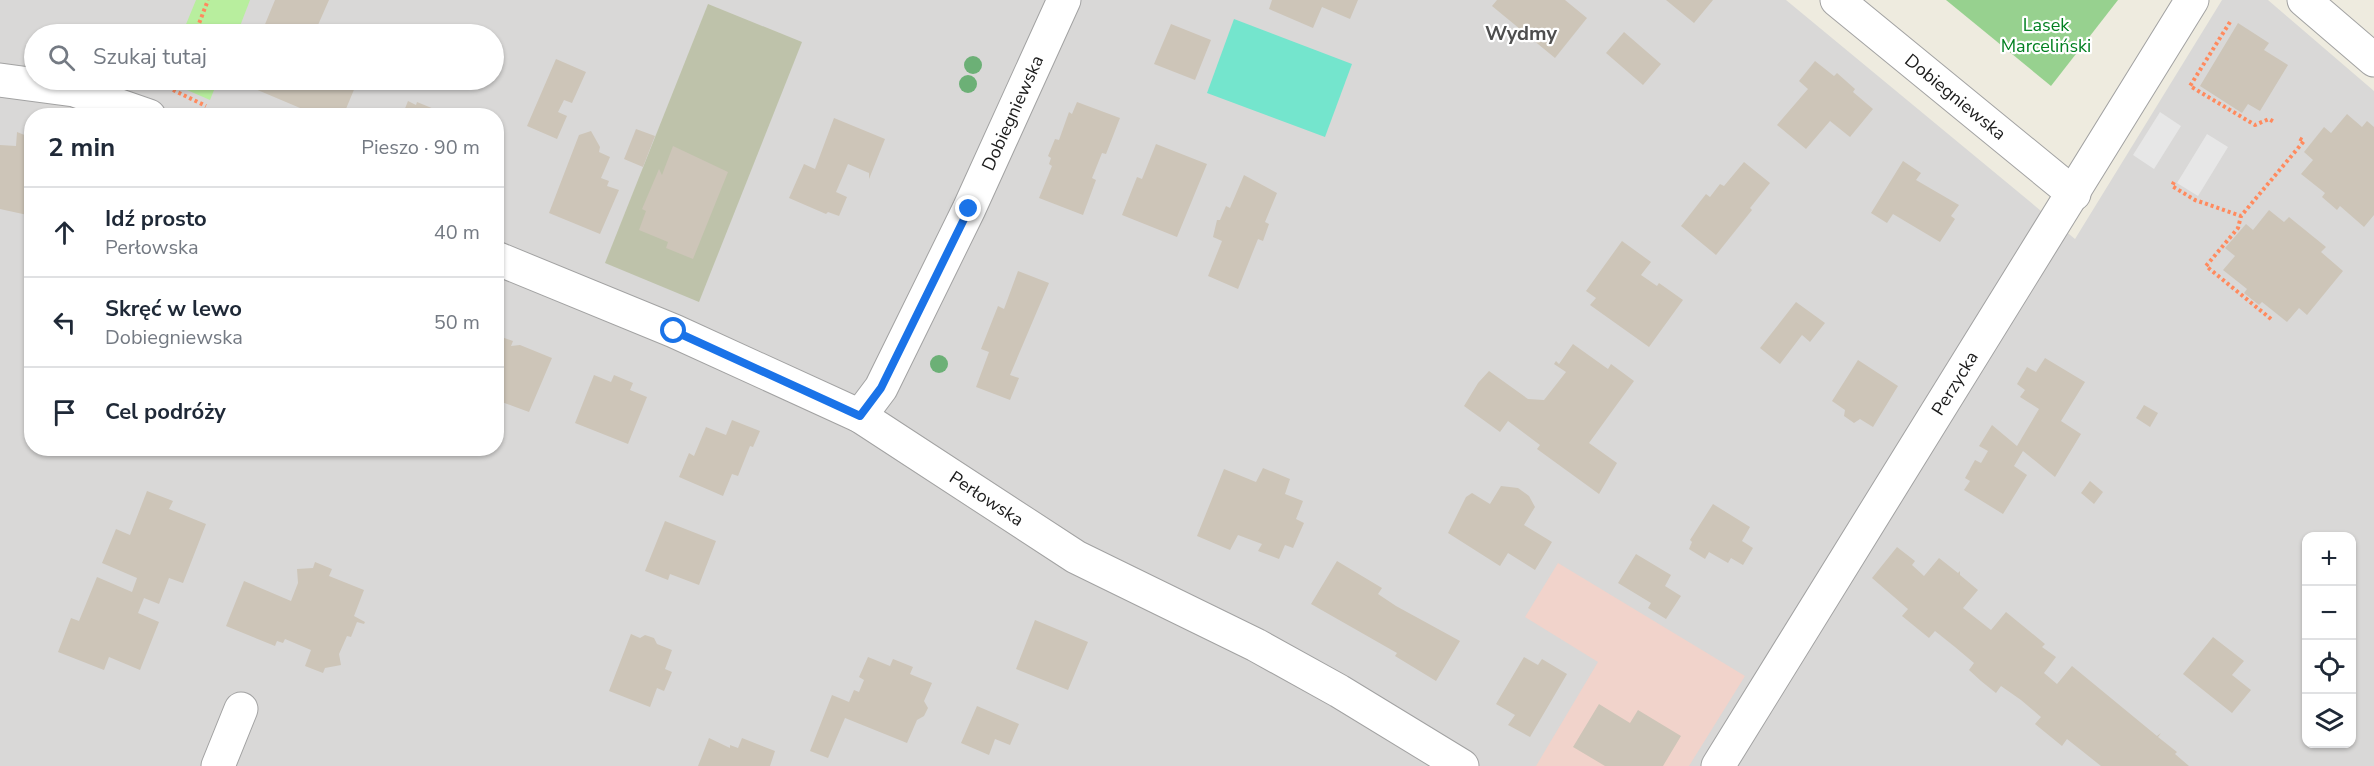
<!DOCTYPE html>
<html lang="pl">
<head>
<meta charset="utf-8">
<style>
	:root { --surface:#fff; --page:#f2f2f3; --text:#1f2937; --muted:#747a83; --line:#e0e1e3 }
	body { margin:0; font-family:"Nunito Sans",sans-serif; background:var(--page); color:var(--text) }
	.controls { position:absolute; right:18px; bottom:18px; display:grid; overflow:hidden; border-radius:12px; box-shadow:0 2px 4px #0004 }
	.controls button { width:54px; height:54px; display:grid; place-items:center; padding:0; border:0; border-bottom:2px solid var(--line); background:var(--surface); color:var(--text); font:30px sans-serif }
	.stop { position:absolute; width:18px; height:18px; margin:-14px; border:4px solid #1a73e8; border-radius:50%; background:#fff }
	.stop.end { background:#1a73e8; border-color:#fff; box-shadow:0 2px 6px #0008 }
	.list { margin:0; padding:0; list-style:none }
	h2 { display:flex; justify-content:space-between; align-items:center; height:78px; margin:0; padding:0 24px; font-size:26px }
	h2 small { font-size:20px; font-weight:400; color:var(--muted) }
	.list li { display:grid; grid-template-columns:39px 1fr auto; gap:18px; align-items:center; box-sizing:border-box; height:90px; padding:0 24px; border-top:2px solid var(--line) }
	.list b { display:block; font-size:22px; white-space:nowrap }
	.list p { margin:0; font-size:20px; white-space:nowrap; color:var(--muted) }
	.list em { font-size:20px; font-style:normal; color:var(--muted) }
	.icon { flex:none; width:33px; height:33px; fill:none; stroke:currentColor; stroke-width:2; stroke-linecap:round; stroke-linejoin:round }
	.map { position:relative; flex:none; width:2374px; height:766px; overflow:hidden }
	.search { position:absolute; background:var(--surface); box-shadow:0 2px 4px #0004; left:24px; top:24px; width:480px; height:66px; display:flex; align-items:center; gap:15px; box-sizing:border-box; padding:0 21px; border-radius:33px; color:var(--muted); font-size:22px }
	.panel { position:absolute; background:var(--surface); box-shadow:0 2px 4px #0004; left:24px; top:108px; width:480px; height:348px; border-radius:24px }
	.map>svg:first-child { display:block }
	.residential { fill:#d9d8d7; fill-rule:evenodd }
	.commercial { fill:#f1d3cb }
	.construction { fill:#bec2aa }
	.grass { fill:#b8ee9e }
	.forest { fill:#97d18f }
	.pitch { fill:#74e5cd }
	.parking { fill:#e7e7e7 }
	.building { fill:#cdc5b8 }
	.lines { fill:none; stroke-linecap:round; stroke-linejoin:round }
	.minor-casing { stroke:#a2a2a2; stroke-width:35 }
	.path { stroke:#ff8a5e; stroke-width:4; stroke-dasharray:3 3; stroke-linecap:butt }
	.minor { stroke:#fff; stroke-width:33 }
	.tree { fill:#6cb076 }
	.route { stroke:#1a73e8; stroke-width:8 }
	.labels { text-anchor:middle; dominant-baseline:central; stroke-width:4.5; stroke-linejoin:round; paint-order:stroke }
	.park-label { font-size:18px; fill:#028021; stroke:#fff }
	.street-label { font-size:18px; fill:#1b1b1b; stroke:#fff }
	.neighbourhood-label { font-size:20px; font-weight:bold; fill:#4e4e4e; stroke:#fff }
</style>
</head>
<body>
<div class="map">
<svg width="2374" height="766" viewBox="0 0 2374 766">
	<rect width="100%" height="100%" fill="#eeebdf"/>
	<!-- residential -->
	<path class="residential" d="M0 0H1786L2075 239 2222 0H2268L2374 91V766H0ZM34 34H494V80H34ZM32 116H496V448H32ZM2306 536H2352V744H2306Z"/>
	<!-- commercial -->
	<path class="commercial" d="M1558 563 1745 676 1689 766H1536L1598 662 1525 617Z"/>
	<!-- construction -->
	<path class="construction" d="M708 4 802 42 699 302 605 263Z"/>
	<!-- grass -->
	<path class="grass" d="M196 0H250L237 34H182Z
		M164 80H218L210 100Z"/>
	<!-- forest -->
	<path class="forest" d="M1946 0H2118L2051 86Z"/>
	<!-- pitch -->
	<path class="pitch" d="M1234 19 1352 64 1325 137 1207 93Z"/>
	<!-- parking -->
	<path class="parking" d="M2160 112 2181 126 2154 169 2133 155Z
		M2207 134 2228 147 2198 196 2177 183Z"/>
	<!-- building -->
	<path class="building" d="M275 0H329L314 34H261Z
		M1272 0H1358L1350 19 1322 7 1313 28 1269 9Z
		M1497 0H1565L1587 18 1555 58 1492 6Z
		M1666 0H1713L1694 23Z
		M2238 23 2269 43 2264 50 2288 65 2260 111 2248 104 2242 113 2200 86Z
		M1171 24 1211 40 1195 80 1154 64Z
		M1624 32 1661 64 1643 85 1606 53Z
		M556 59 586 72 572 103 564 100 558 112 567 116 557 139 527 126Z
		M1815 61 1834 76 1837 73 1855 89 1853 92 1873 109 1850 137 1830 121 1806 149 1777 125 1808 89 1799 81Z
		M242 80H358L343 116H319L241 83Z
		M408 101 416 105 417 102 451 116H402Z
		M1077 102 1120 118 1106 154 1102 153 1092 178 1096 180 1083 215 1039 198 1052 166 1049 164 1051 158 1048 156 1055 139 1059 140 1069 112 1072 114Z
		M2347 114 2362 127 2367 121 2374 127V215L2364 227 2340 206 2337 210 2322 197 2325 193 2301 174 2313 160 2304 152 2324 127 2331 133Z
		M834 118 885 139 869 179V173L848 164 836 192 847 197 839 216 828 212 826 214 789 198 804 164 815 169Z
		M636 129 655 136 643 167 624 159Z
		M591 131 600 147 599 152 610 157 601 178 609 181 607 186 619 190 600 234 549 213 579 135Z
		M17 132 32 138V216L0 209V145L16 146Z
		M1156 144 1207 164 1177 237 1122 215 1137 177 1142 179Z
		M673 146 728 172 693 259 666 248 668 242 639 230 646 211 642 209 659 169 662 175Z
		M1903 161 1921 173 1916 180 1959 205 1951 216 1955 219 1940 242 1893 214 1887 223 1871 213Z
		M1744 162 1770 183 1750 208 1752 210 1716 255 1681 226 1706 194 1710 197 1720 184 1724 186Z
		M1244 175 1277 193 1265 222 1269 224 1263 241 1258 239 1238 289 1208 276 1222 241 1213 237 1217 220H1220L1226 206 1230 208Z
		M2269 210 2284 222 2289 217 2326 247 2321 252 2343 271 2307 315 2299 308 2287 322 2262 302 2259 305 2244 293 2247 289 2223 270 2235 256 2225 248 2246 224 2253 230Z
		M1622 241 1651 262 1641 275 1657 286 1659 283 1683 300 1649 347 1590 305 1596 298 1586 291Z
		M1018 271 1049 283 1010 375 1019 378 1010 400 976 387 989 352 981 349 998 306 1004 309Z
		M1796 302 1825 323 1810 342 1802 335 1780 364 1760 348Z
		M496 335 513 341 511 346 520 345 552 358 529 412 496 400Z
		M1573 344 1608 369 1611 364 1634 381 1589 443 1617 463 1599 494 1537 449 1540 445 1508 421 1500 432 1464 406 1478 383 1489 371 1528 399 1544 400 1566 372 1554 364 1556 361 1559 364Z
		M2045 358 2085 382 2061 421 2081 434 2055 477 2023 451 2014 466 2027 475 2003 514 1964 490 1970 481 1965 478 1975 460 1981 463 1988 451 1979 446 1992 425 2017 446 2039 409 2020 397 2025 390 2017 384 2027 367 2036 372Z
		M1858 360 1898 386 1873 427 1860 419 1854 423 1844 416 1845 410 1832 401Z
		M594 375 611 382 614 375 633 383 630 390 647 397 628 444 575 423Z
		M2144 405 2158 413 2150 427 2136 418Z
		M732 420 760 431 753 447 750 446 738 476 732 474 723 496 679 477 689 453 694 456 706 427 726 435Z
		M1263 468 1290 479 1285 494 1303 501 1296 519 1304 523 1293 548 1285 545 1279 559 1258 551 1262 544 1238 535 1230 550 1197 536 1224 469 1256 482Z
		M2090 481 2103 492 2094 504 2081 493Z
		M1501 486 1518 488 1529 496 1535 507 1524 525 1552 542 1535 570 1508 553 1500 566 1448 533 1466 497 1472 493 1490 504Z
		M147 491 173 501 169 509 206 524 183 583 169 578 159 604 144 598 138 613 159 622 140 670 109 657 104 670 58 652 71 618 79 621 97 577 132 592 137 578 102 563 116 529 130 535Z
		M1713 504 1750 527 1742 541 1753 548 1743 565 1731 558 1728 563 1709 552 1705 559 1689 549 1692 542 1690 540Z
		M665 521 716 541 699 585 670 574 668 580 645 571Z
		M1897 547 1915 561 1912 565 1924 576 1939 558 1958 573 1960 571V575L1978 590 1963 608 1991 630 2006 612 2045 644 2042 647 2056 657 2044 673 2057 684 2072 666 2157 736 2161 733 2158 737 2177 752 2175 754 2189 766H2101L2067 739 2062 746 2035 724 2041 717 2021 700 2001 686 1996 693 1981 681 1969 670 1974 663 1955 647 1935 631 1929 638 1902 616 1908 609 1872 578Z
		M1636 554 1671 575 1665 586 1681 596 1666 619 1648 608 1651 603 1618 583Z
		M1337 561 1382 588 1378 594 1396 606 1460 641 1436 681 1395 656 1397 653 1311 604Z
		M315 562 332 569 329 576 364 590 354 616 365 622 364 624 357 622 351 637 347 636 339 654 341 665 325 668 323 673 305 666 311 650 285 639 283 643 277 641 275 646 226 626 244 581 291 601 298 583 297 569 313 568Z
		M1035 620 1088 642 1068 690 1016 669Z
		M631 634 640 638 645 635 654 638 657 644 672 650 665 669 672 672 664 691 657 688 650 707 609 691Z
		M2213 637 2244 661 2232 675 2251 690 2232 713 2183 674Z
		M868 657 890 666 893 659 913 667 910 674 932 683 924 701 928 708 924 716 917 720 907 743 845 718 828 758 810 751 832 695 849 702 854 690 859 692 864 680 859 677Z
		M1524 657 1538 665 1542 659 1567 674 1530 737 1508 725 1515 715 1496 704Z
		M1599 704 1630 723 1638 710 1681 736 1663 766H1605L1573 747Z
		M977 706 1019 724 1010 745 995 739 989 755 961 743Z
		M709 738 730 748V745L738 748 742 738 775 751 770 766H698Z"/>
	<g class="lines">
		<!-- minor casing -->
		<g class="minor-casing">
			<g id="minor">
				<path id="s1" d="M1837 0 2074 194"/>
				<path d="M2304 0 2374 60"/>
				<path d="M0 80 74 90 149 116"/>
				<path id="s2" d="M496 258 674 331 860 416 1076 557 1256 645 1339 691 1462 766"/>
				<path id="s3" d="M860 416 881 388 969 209 1064 0"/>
				<path d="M218 766 241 709"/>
				<path id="s4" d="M1718 766 2192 0"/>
			</g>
		</g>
		<!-- path -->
		<path class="path" d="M2230 22 2190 86 2255 125 2269 119 2274 122
			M195 34 208 0
			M170 89 175 80
			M173 90 206 106
			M2174 182 2172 186 2195 200 2241 216
			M2271 319 2206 266 2238 228 2241 216 2304 141 2297 137"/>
		<!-- minor -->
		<use href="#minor" class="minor"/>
	</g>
	<!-- trees -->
	<g class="tree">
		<circle cx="973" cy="65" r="9"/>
		<circle cx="968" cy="84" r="9"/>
		<circle cx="939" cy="364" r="9"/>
	</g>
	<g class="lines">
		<!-- route -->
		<path class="route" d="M674 331 860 416 881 388 969 209"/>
	</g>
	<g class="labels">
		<!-- park labels -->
		<g class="park-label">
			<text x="2046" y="25">Lasek<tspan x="2046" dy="21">Marceliński</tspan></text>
		</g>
		<!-- street labels -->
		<g class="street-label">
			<text stroke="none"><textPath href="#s1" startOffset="153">Dobiegniewska</textPath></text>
			<text stroke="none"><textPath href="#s3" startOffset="340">Dobiegniewska</textPath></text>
			<text stroke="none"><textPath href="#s4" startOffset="450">Perzycka</textPath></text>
			<text stroke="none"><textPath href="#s2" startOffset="548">Perłowska</textPath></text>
		</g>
		<!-- neighbourhood labels -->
		<g class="neighbourhood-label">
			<text x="1521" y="33">Wydmy</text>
		</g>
	</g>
</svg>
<div class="controls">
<button>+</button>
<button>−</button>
<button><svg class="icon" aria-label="locate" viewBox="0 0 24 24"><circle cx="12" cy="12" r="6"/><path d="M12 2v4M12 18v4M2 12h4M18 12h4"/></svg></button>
<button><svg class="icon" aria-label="layers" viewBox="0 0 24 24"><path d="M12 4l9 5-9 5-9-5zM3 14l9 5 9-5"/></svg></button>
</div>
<div class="stop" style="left:674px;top:331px"></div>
<div class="stop end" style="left:969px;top:209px"></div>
<div class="search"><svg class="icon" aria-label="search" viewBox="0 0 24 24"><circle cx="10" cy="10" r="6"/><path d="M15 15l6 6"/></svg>Szukaj tutaj</div>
<section class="panel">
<h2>2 min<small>Pieszo · 90 m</small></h2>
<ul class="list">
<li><svg class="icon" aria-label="ahead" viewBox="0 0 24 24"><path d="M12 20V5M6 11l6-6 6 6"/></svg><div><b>Idź prosto</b><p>Perłowska</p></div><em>40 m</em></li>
<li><svg class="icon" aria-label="left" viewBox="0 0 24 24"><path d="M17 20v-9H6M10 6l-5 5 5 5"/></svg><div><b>Skręć w lewo</b><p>Dobiegniewska</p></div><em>50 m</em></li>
<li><svg class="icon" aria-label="arrive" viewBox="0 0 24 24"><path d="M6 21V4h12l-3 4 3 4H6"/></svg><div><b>Cel podróży</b></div></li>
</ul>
</section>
</div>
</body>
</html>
